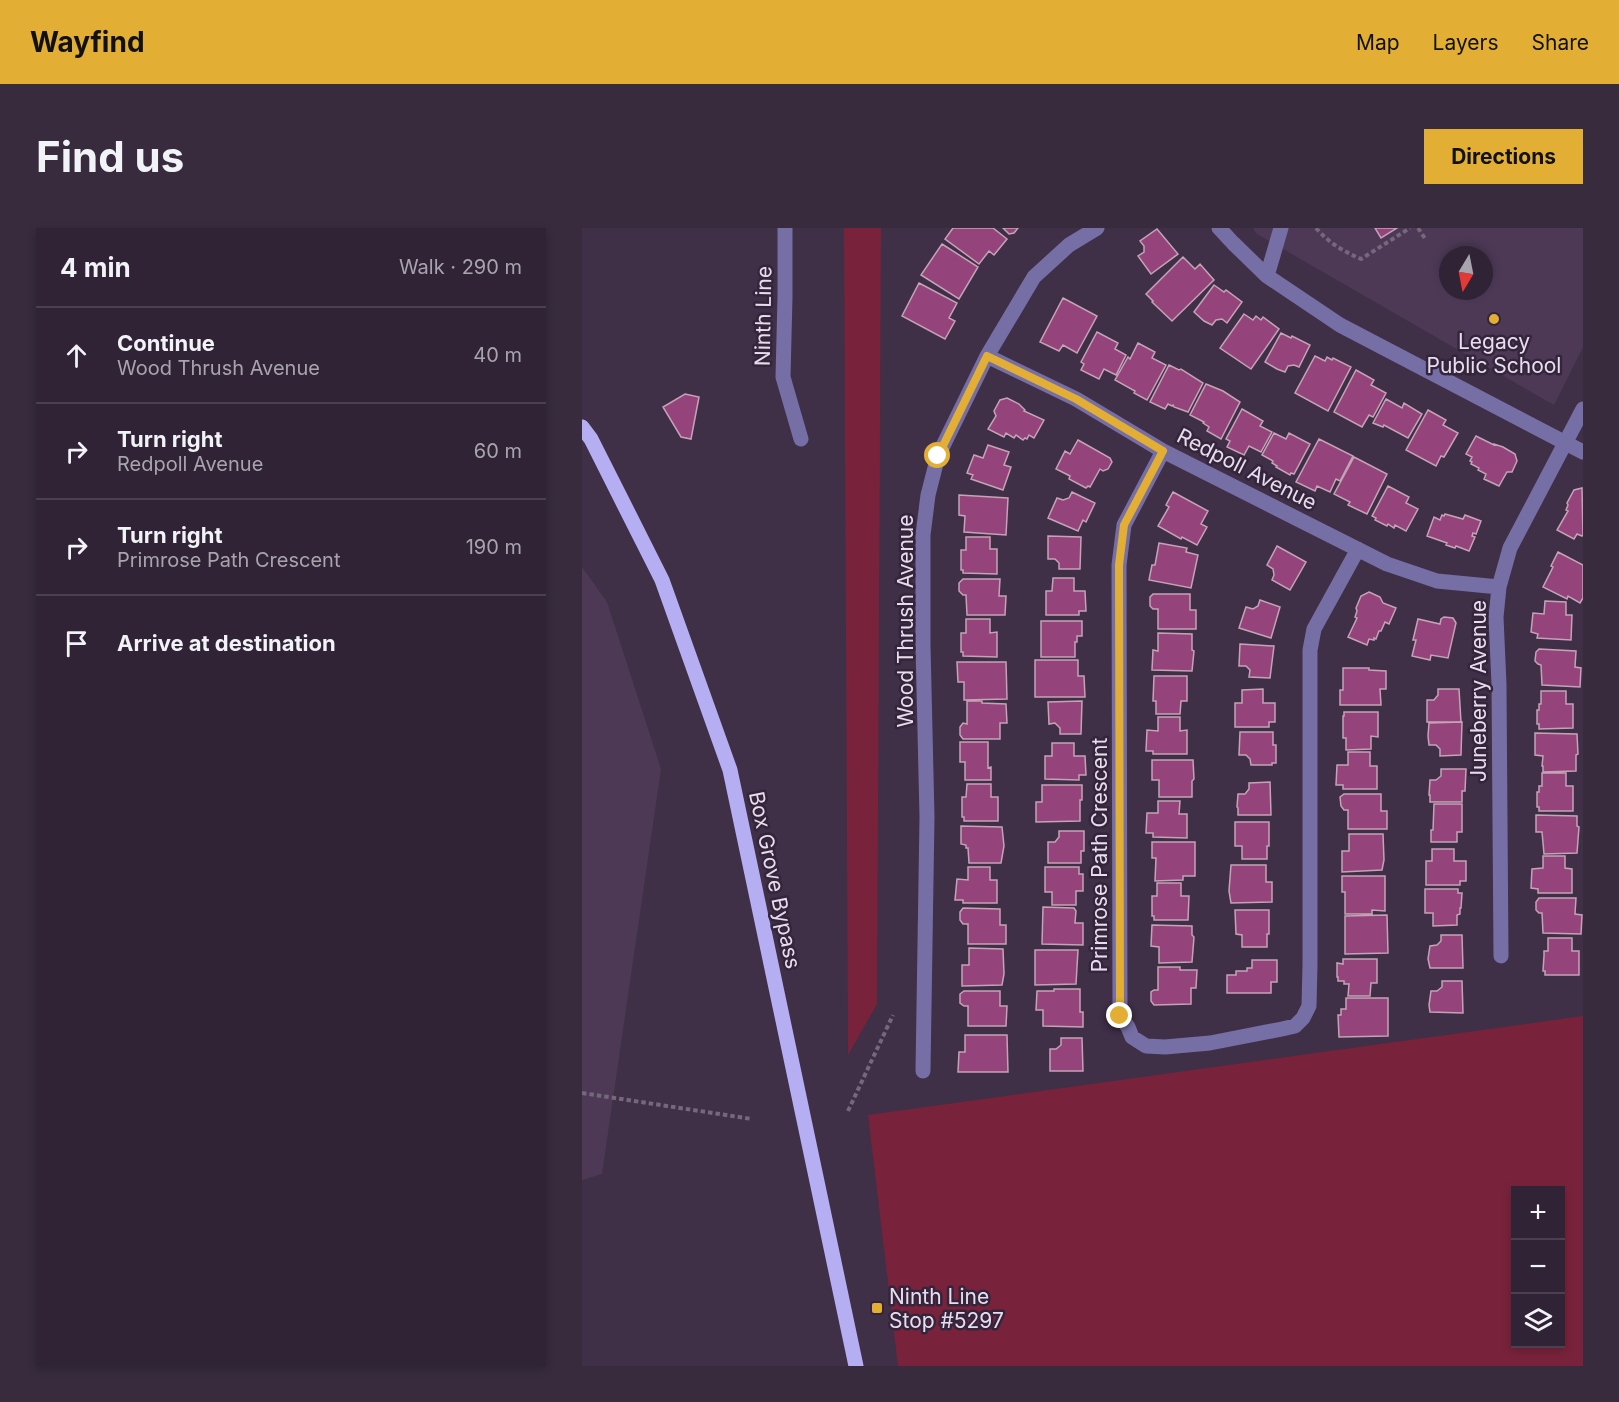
<!DOCTYPE html>
<html lang="en">
<head>
<meta charset="utf-8">
<style>
	:root { --surface:#2f2335; --page:#372b3d; --text:#f1f3f6; --muted:#a7a4ad; --line:#4a4050; --accent:#e2af34 }
	body { margin:0; font-family:Inter,sans-serif; background:var(--page); color:var(--text) }
	.controls { position:absolute; right:18px; bottom:18px; display:grid; overflow:hidden; border-radius:0px; box-shadow:0 3px 9px #0003 }
	.controls button { width:54px; height:54px; display:grid; place-items:center; padding:0; border:0; border-bottom:2px solid var(--line); background:var(--surface); color:var(--text); font:30px sans-serif }
	.compass { position:absolute; left:857px; top:18px; width:54px; height:54px; border-radius:50%; background:var(--surface); box-shadow:0 3px 9px #0003; rotate:190deg }
	.stop { position:absolute; width:18px; height:18px; margin:-14px; border:4px solid #e2af34; border-radius:50%; background:#fff }
	.stop.end { background:#e2af34; border-color:#fff; box-shadow:0 2px 6px #0008 }
	.list { margin:0; padding:0; list-style:none }
	h2 { display:flex; justify-content:space-between; align-items:center; height:78px; margin:0; padding:0 24px; font-size:26px }
	h2 small { font-size:20px; font-weight:400; color:var(--muted) }
	.list li { display:grid; grid-template-columns:39px 1fr auto; gap:18px; align-items:center; box-sizing:border-box; height:96px; padding:0 24px; border-top:2px solid var(--line) }
	.list b { display:block; font-size:22px; white-space:nowrap }
	.list p { margin:0; font-size:20px; white-space:nowrap; color:var(--muted) }
	.list em { font-size:20px; font-style:normal; color:var(--muted) }
	.icon { flex:none; width:33px; height:33px; fill:none; stroke:currentColor; stroke-width:2; stroke-linecap:round; stroke-linejoin:round }
	.map { position:relative; flex:none; width:1001px; height:1138px; overflow:hidden; border-radius:0px }
	header { display:flex; align-items:center; gap:36px; box-sizing:border-box; height:84px; padding:0 30px; background:var(--accent); color:#111 }
	header strong { font-size:28px }
	nav { display:flex; gap:33px; margin-inline-start:auto; font-size:21px }
	.intro { display:flex; align-items:center; justify-content:space-between; box-sizing:border-box; height:144px; padding:0 36px }
	h1 { margin:0; font-size:42px }
	.button { padding:15px 27px; border-radius:0px; background:var(--accent); color:#111; font-size:21px; font-weight:700 }
	main { display:flex; gap:36px; padding:0 36px }
	aside { flex:1; background:var(--surface); border-radius:0px; box-shadow:0 3px 9px #0003 }
	.map>svg:first-child { display:block }
	.built { fill:#4d3956; fill-rule:evenodd }
	.green { fill:#78233b; fill-rule:evenodd }
	.building { fill:#95447b; stroke:#c4a3b7; stroke-width:1.5 }
	.lines { fill:none; stroke-linecap:round; stroke-linejoin:round }
	.path { stroke:#75677c; stroke-width:4; stroke-dasharray:4.5 3; stroke-linecap:butt }
	.minor { stroke:#766fa6; stroke-width:15 }
	.major { stroke:#b6aef2; stroke-width:15 }
	.route { stroke:#e2af34; stroke-width:8 }
	.poi-dot { fill:#e2af34; stroke:#35253c; stroke-width:2 }
	.labels { text-anchor:middle; dominant-baseline:central; stroke-width:5; stroke-linejoin:round; paint-order:stroke }
	.street-label { font-size:21px; fill:#e7ddec; stroke:#35253c }
	.poi-label { font-size:21px; fill:#e7ddec; stroke:#35253c }
</style>
</head>
<body>
<header>
<strong>Wayfind</strong>
<nav><a>Map</a><a>Layers</a><a>Share</a></nav>
</header>
<div class="intro"><h1>Find us</h1><a class="button">Directions</a></div>
<main>
<aside>
<h2>4 min<small>Walk · 290 m</small></h2>
<ul class="list">
<li><svg class="icon" aria-label="ahead" viewBox="0 0 24 24"><path d="M12 20V5M6 11l6-6 6 6"/></svg><div><b>Continue</b><p>Wood Thrush Avenue</p></div><em>40 m</em></li>
<li><svg class="icon" aria-label="right" viewBox="0 0 24 24"><path d="M7 20v-9h11M14 6l5 5-5 5"/></svg><div><b>Turn right</b><p>Redpoll Avenue</p></div><em>60 m</em></li>
<li><svg class="icon" aria-label="right" viewBox="0 0 24 24"><path d="M7 20v-9h11M14 6l5 5-5 5"/></svg><div><b>Turn right</b><p>Primrose Path Crescent</p></div><em>190 m</em></li>
<li><svg class="icon" aria-label="arrive" viewBox="0 0 24 24"><path d="M6 21V4h12l-3 4 3 4H6"/></svg><div><b>Arrive at destination</b></div></li>
</ul>
</aside>
<div class="map">
<svg width="1001" height="1138" viewBox="0 0 1001 1138">
	<rect width="100%" height="100%" fill="#3f2f47"/>
	<!-- built -->
	<path class="built" d="M671 0H1001V119L972 177 675 6ZM866 27H902V63H866Z
		M0 339 25 374 79 541 20 946 0 952Z"/>
	<!-- green -->
	<path class="green" d="M262 0H299L295 776 266 827Z
		M1001 788V1138H316L286 887ZM978 962V1116H933V962Z"/>
	<!-- building -->
	<path class="building" d="M371 0H411L425 11 412 27 407 23 397 36 363 11Z
		M421 0H436L432 5 427 6Z
		M793 0H815L799 10Z
		M575 1 596 26 569 46 556 28 562 24V18L558 13Z
		M360 16 396 39 377 71 339 47Z
		M601 29 613 41 618 36 632 52 590 93 570 74 571 73 564 66Z
		M337 55 375 75 367 90 373 93 363 111 320 88Z
		M632 57 642 64 644 62 660 74 645 95 640 91 634 92 630 97 622 93 612 84Z
		M481 70 515 88 495 125 481 117 477 123 458 114Z
		M662 86 671 92 674 88 679 92 681 89 697 101 669 141 638 120Z
		M515 104 536 115 533 121 544 127 534 147 522 141 517 151 499 142 502 136 499 134Z
		M699 105 709 110 710 108 728 117 717 139 712 137 706 138 703 144 695 141 683 134Z
		M556 115 573 124 570 130 584 137 565 172 552 165 553 163 533 152 546 129 548 131Z
		M733 128 743 133 745 129 750 132 751 130 769 139 746 183 713 165Z
		M587 137 597 142 599 141 621 155 606 184 592 179 591 177 590 178 586 176 583 181 568 174Z
		M774 142 792 152 789 157 804 165 791 189 787 187 780 199 752 184Z
		M624 156 641 163 658 174 639 211 625 203 627 199 621 195 622 194 608 187Z
		M103 166 117 169 109 211 99 209 81 179Z
		M425 170 437 176 443 182 442 183 462 192 452 210 447 207 445 211 443 210 441 212 434 207 432 210 424 205 422 209 406 201 414 188 412 183 418 172Z
		M804 171 820 180 822 175 840 186 826 210 802 197 801 199 791 195Z
		M660 181 681 193 678 198 690 204 679 224 667 218 662 227 645 219 648 213 644 211Z
		M846 182 864 192 861 197 876 205 862 229 859 228 854 238 824 222Z
		M692 205 704 211 707 205 728 216 712 246 709 245 708 247 694 239 695 238 690 235 691 233 680 227Z
		M894 208 912 217V216L921 219 933 226 935 233 930 244H925L917 258 902 251 904 246 896 242 897 240 889 236 890 234 888 233 890 229 884 226Z
		M737 211 771 228 758 253 754 251 748 264 735 258 733 263 714 254Z
		M496 212 528 230 530 234 526 241 521 243 518 241 508 259 506 258 504 260 487 251 488 248 474 241 483 223 488 226Z
		M406 217 427 224 422 237 429 239 421 262 389 251 391 247 385 245 392 227 401 230Z
		M772 229 805 246 785 286 766 277 768 274 752 266Z
		M806 258 827 269 824 275 836 281 824 303 813 297 812 300 806 296 805 298 793 292 794 290 790 288Z
		M1000 260 1001 307 1000 308 995 306 992 311 975 302 986 283 984 282 986 277 985 275 992 262Z
		M490 264 513 275 504 294 501 292 496 303 466 290 475 270 481 272 487 270Z
		M591 264 626 283 619 296 625 299 615 317 600 309 599 311 576 298 587 279 584 277Z
		M377 267 426 270 424 307 382 304 383 288 377 287Z
		M863 286 881 291 883 287 899 293 894 306 891 305 890 308 893 309 887 323 874 318 873 320 864 317 865 315 845 308 852 289 858 292 860 287 862 288Z
		M466 308 499 309 498 341H477V335L473 331H466Z
		M384 309H408V321H415V346L381 345V342H379V322H384Z
		M577 315 605 320 604 324 616 327 609 360 567 352 570 337H573Z
		M695 318 724 334 708 362 690 352 692 347 691 341 685 337Z
		M976 324 1001 337V370L998 375 986 368 985 371 961 359 971 339 969 338Z
		M471 350H492V363H503L504 383H497V387H464V363H470Z
		M381 351H418L417 368H424L423 387H385L384 367H381L377 363V355Z
		M787 364 798 369 801 375 814 380 807 396 803 394 799 403H797L794 411 792 410V412L787 411 785 417 766 409 775 390 773 389 775 383 774 380 779 368Z
		M571 366H608V382H614V401H576V381H571L568 378V369Z
		M678 372 698 379 689 410 657 400 664 379 671 381 676 378Z
		M963 373 984 374V387H990L989 412 955 410 956 406 949 404 951 385 962 386Z
		M862 389 871 390 874 395 866 430 849 427 848 432 830 428 834 412H831L836 391 858 396 859 391Z
		M384 391H408V405L415 404V429L381 428V424H379V405H384Z
		M459 393H500V408H495V414H493V429H459Z
		M576 405 610 406V422L612 423 610 443 570 442 571 422 576 423Z
		M658 416 692 418 688 450 667 449 668 442 664 438H657Z
		M957 421 994 423 993 439 999 440 998 459 960 457 959 437 956 436 953 433 954 424Z
		M453 432H496V448H502L503 469H453Z
		M375 434H424L425 471 382 472V454H376Z
		M761 440H787V442L804 443V461H798L799 477H758V462H761Z
		M572 448H605V473H599L598 486H574V473H571Z
		M681 461V475H693V494H687V499H653V475H660V462Z
		M856 461H877L879 494H845V472H852L856 467Z
		M959 463H984V476H991V500L957 501V496H955V482H957V476H959Z
		M385 473H400V475L424 476 425 495H418V511H381L378 507V499L381 495 385 496Z
		M500 473 499 506H478V500L473 495 467 496 466 474Z
		M762 484H796V509L789 508V521L764 522V510H761V488H762Z
		M576 489H598V503L605 502V526H571V523H564L565 502 576 503Z
		M880 494 879 527 858 528V521L854 517H847L846 508 847 495Z
		M658 504H691V517H694V535H690V537H669L668 531 664 527H657Z
		M953 505 995 506 996 526 994 527V543L961 544V538H960L961 528 953 527Z
		M378 514H406V540L409 539V552H383V534H378Z
		M470 515H492V528H503L504 547H497V552L463 551V528H470Z
		M766 524H788V538H795V561H761V557H754L755 537H766Z
		M570 532H611L612 551 610 553V569H577V552H570Z
		M859 541H884L883 563H880V574H848V567H847L848 552H854L859 548Z
		M960 545H984V558H991V583H957V579H955V564H957V558H960Z
		M688 554 689 587H656V580L655 579 656 566H663L667 561V555Z
		M385 556H409V569H416V593H382V589H380V569H384Z
		M460 557H500V572H498V593L454 594V574H460Z
		M762 566H799V583H805V601H766V582H762L759 578 758 569Z
		M576 573H598L597 586H605V610L571 609V605H564L565 585H576Z
		M852 576H880V604H875V614H849V602H851Z
		M954 587 995 588V598L997 599 995 625 962 626 960 604H954Z
		M653 594H687V618H685V631H660V618H653Z
		M379 598 420 599 422 618 419 635H387L386 620H384V617L379 616Z
		M477 603H502V623H499V635H466V614H473L477 609Z
		M767 606H801L802 632 800 642 760 644V623H767Z
		M570 614H613V648H601V652L573 653 574 630H570Z
		M850 621H872V633H884V653H878V657H844V633H850Z
		M961 628H983V640L990 641V665H956V661L949 660 950 641 961 640Z
		M649 637H684V654H690V674L649 675 647 663Z
		M386 639H408V652H415V675H381V672H373L375 651 386 652Z
		M463 639H497V646H501V663H494V677H470V664H463Z
		M760 648H803V683L790 682V686H763V664H760Z
		M575 655H599V668H607L606 692H572V688H570V668H575Z
		M843 661H876V665H880L879 680H878V686L875 687V697L851 698V685H843Z
		M957 670H994L993 686 1000 687 999 706 961 705 960 685H957L954 682V674Z
		M461 679 492 680 494 683 493 695H501V717L460 716Z
		M381 680 418 681V697H424V716H386V696H381L378 692V684Z
		M653 682H687V706H685V719H660V707L654 706Z
		M805 687 806 725 763 726V688Z
		M570 697 610 698V707L612 709 610 734 577 735V719L569 718Z
		M859 707H880L881 740H848L846 731 848 718 855 717 859 713Z
		M966 710H990V723H997V747H963V743H961L962 728V723H966Z
		M387 720 421 721 422 746 420 757 380 758V737H387Z
		M453 722H496L494 756 453 757Z
		M761 731H795V755H789L788 768H766L767 756H762V753H756V749H755V735L761 736Z
		M670 732H695V754H689V765H645V747H654V743H665V740H670Z
		M576 739H598V742H615L614 760H609V776L572 777 569 773V764L572 762H576Z
		M860 753H880L881 785 848 784 847 777 849 763H855L860 759Z
		M472 761H498V784H501V799L461 798V782H454L455 763H472Z
		M382 763H418V778H425L424 798H386V778H382L378 775V766Z
		M764 770H806V808L757 809 756 787H759V781H764Z
		M383 807H425L426 844H376L377 824H383Z
		M479 810H500L501 843H468V821H474L479 817Z"/>
	<g class="lines">
		<!-- path -->
		<path class="path" d="M734 0C747 15 761 23 779 31L828 0
			M836 0 844 12
			M0 865 170 891
			M266 883 311 787"/>
		<!-- minor -->
		<path class="minor" d="M203 0V69L201 149 219 211
			M637 0 651 15 685 48 758 97 1001 224
			M685 48 699 0
			M405 128 494 171 581 223 805 336 855 353 917 359
			M581 223 542 297 537 337 538 788 546 799 550 809 564 818 583 819 628 815 700 801 713 798 721 790 727 778 728 737V422L732 401 776 321
			M919 728 917 456 914 389 917 359 928 320 1001 181
			M341 843 345 589 341 417V307L346 267 356 228 405 128 452 49 487 17 515 0"/>
		<!-- major -->
		<path class="major" d="M0 199 9 211 80 352 148 542 274 1138"/>
	</g>
	<g class="lines">
		<!-- route -->
		<path class="route" d="M356 228 405 128 494 171 581 223 542 297 537 337 538 788"/>
	</g>
	<!-- markers -->
	<g class="poi-dot">
		<circle cx="912" cy="91" r="6"/>
		<rect x="289" y="1074" width="12" height="12" rx="3"/>
	</g>
	<g class="labels">
		<!-- street labels -->
		<g class="street-label">
			<text transform="translate(181 88) rotate(-89)">Ninth Line</text>
			<text transform="translate(665 241) rotate(27)">Redpoll Avenue</text>
			<text transform="translate(323 393) rotate(-90)">Wood Thrush Avenue</text>
			<text transform="translate(896 463) rotate(-90)">Juneberry Avenue</text>
			<text transform="translate(517 627) rotate(-90)">Primrose Path Crescent</text>
			<text transform="translate(193 652) rotate(78)">Box Grove Bypass</text>
		</g>
		<!-- poi labels -->
		<g class="poi-label">
			<text x="912" y="113">Legacy<tspan x="912" dy="24">Public School</tspan></text>
			<text x="307" y="1068" text-anchor="start">Ninth Line<tspan x="307" dy="24">Stop #5297</tspan></text>
		</g>
	</g>
</svg>
<div class="controls">
<button>+</button>
<button>−</button>
<button><svg class="icon" aria-label="layers" viewBox="0 0 24 24"><path d="M12 4l9 5-9 5-9-5zM3 14l9 5 9-5"/></svg></button>
</div>
<svg class="compass" viewBox="-18 -18 36 36"><path d="M0-13l5 13h-10z" fill="#e53935"/><path d="M0 13l5-13h-10z" fill="#a7a4ad"/></svg>
<div class="stop" style="left:356px;top:228px"></div>
<div class="stop end" style="left:538px;top:788px"></div>
</div>
</main>
</body>
</html>
